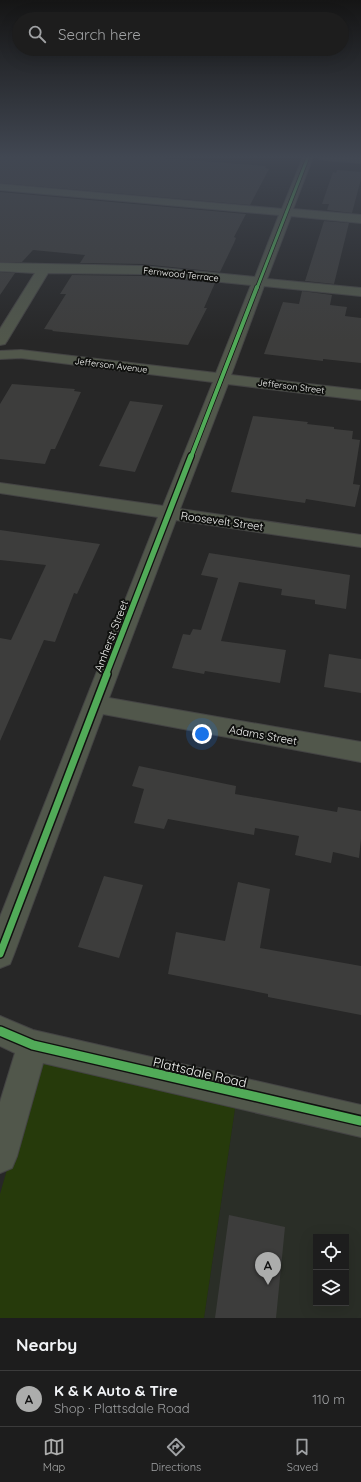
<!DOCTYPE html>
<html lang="en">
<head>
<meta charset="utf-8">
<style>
	:root { --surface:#1d1d1d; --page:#2a2a2a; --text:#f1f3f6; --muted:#a0a2a4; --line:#3b3b3b; --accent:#acadac }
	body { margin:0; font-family:Quicksand,sans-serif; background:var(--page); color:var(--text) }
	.controls { position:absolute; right:12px; bottom:12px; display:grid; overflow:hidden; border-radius:0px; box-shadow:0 4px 16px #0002 }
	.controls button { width:36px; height:36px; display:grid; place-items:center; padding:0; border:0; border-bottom:1px solid var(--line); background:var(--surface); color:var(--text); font:20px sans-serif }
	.you { position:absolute; left:202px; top:734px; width:14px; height:14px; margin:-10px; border:3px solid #fff; border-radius:50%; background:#1a73e8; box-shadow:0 0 0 6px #1a73e833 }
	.badge { display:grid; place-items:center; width:26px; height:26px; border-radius:50%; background:var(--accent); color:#111; font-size:13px; font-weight:700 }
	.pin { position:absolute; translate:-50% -33px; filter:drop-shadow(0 1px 2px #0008) }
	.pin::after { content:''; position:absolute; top:21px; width:14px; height:12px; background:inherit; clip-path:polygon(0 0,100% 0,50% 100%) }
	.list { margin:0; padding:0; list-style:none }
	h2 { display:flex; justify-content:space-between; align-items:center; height:52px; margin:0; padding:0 16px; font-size:17px }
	h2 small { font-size:13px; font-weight:400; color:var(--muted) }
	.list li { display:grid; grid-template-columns:26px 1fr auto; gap:12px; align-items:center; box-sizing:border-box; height:56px; padding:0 16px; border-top:1px solid var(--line) }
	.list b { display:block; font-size:15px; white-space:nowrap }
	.list p { margin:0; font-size:13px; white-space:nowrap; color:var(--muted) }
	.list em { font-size:13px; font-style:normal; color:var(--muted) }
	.icon { flex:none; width:22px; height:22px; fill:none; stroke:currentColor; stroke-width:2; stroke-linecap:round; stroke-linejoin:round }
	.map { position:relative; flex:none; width:361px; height:1318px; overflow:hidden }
	.search { position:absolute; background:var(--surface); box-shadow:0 4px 16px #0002; left:12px; right:12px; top:12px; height:44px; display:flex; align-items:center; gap:10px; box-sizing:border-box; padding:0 14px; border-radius:22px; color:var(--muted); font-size:15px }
	.sheet { height:108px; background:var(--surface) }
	nav { display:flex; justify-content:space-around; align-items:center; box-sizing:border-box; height:56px; border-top:1px solid var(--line); background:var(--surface); font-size:11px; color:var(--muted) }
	nav a { display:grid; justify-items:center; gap:2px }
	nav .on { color:var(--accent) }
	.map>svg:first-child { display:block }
	.built { fill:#2a2e27; fill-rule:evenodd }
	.green { fill:#263a0b }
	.building { fill:#3d3d3c }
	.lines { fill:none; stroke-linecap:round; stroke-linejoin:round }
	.minor-casing { stroke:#444; stroke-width:2 }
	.minor { fill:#51574b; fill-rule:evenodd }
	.cycleway-far4-casing { stroke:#10110f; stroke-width:4.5 }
	.cycleway-far3-casing { stroke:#10110f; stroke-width:5.5 }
	.cycleway-far2-casing { stroke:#10110f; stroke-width:8 }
	.cycleway-far1-casing { stroke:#10110f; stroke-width:10 }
	.cycleway-casing { stroke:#10110f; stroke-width:12 }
	.cycleway-far4 { stroke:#51ab58; stroke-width:3 }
	.cycleway-far3 { stroke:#51ab58; stroke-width:4 }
	.cycleway-far2 { stroke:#51ab58; stroke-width:5.5 }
	.cycleway-far1 { stroke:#51ab58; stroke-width:7 }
	.cycleway { stroke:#51ab58; stroke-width:9 }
	.labels { text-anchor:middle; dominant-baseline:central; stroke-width:4; stroke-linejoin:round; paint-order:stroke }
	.far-street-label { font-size:9px; fill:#f4f5f3; stroke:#10110f }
	.street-label { font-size:11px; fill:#f4f5f3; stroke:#10110f }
	.near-street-label { font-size:13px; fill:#f4f5f3; stroke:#10110f }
</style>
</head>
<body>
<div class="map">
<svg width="361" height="1318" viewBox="0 0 361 1318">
	<rect width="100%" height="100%" fill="#272727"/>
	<!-- built -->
	<path class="built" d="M236 1102 361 1129V1318H204ZM316 1237H346V1303H316Z"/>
	<!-- green -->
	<path class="green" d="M39 1057 236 1102 204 1318H0V1194Z"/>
	<!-- building -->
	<path class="building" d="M0 157H150L266 166 265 168 269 169 250 205 0 183Z
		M337 170 361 172V179L352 213 327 210 329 204H322L333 172 336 173Z
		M0 192 246 214 234 237 236 238 234 243 220 272 142 264 80 263 85 255 33 250 22 262H0Z
		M324 221 349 223 334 284 305 281Z
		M0 272 15 273 0 295Z
		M72 275 142 276 215 283 204 308H207L188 345 52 331 53 330 44 329 66 294H60Z
		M302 291 332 295 330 305 347 307 345 316 361 318V363L323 359V361L264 354 283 302 299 304Z
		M12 384 75 389 74 391 81 392 55 449H51L45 464 0 459V404Z
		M130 401 163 405 135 472 99 466Z
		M253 416 308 422 307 424 334 427V429L353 431 352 439 360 440 353 484 360 485 355 507 306 499 305 503 231 492Z
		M0 530 100 544 77 594 74 593 55 642 44 640 0 741V638L11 640 46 565 0 560Z
		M209 553 350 575 346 609 315 604V600L281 595 282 589 239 582 221 641 286 650 280 683 205 671 204 674 172 668 183 634 190 635 193 629 201 630 218 578 201 575Z
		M329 654 361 659V693L324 687Z
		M139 766 236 786 235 794 337 812 338 807 361 811V839L359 858 333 852 331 863 295 855 299 836 255 828 254 835 168 819 164 829 134 823 144 789 132 786Z
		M104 876 143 885 119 958 78 947Z
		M238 882 270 889 260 948 361 966V1015L268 997V994L168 974 176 932 225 941Z
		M229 1215 285 1227 276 1318H215Z"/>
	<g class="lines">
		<!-- minor casing -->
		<g class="minor-casing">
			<path id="minor" d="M303 157H313L293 209 361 215V223L291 216 267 279 361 288V296L264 286 231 375 361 390V400L228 384 180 509 361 535V547L176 520 109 698 361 742V762L103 714 14 954 10 964 0 968V917L158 517 0 493V483L163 506 213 382 21 358 0 359V351L21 350 216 373 251 285 142 274 48 273 7 341 5 344 0 345V329L35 273 0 271V263L142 266 255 277 279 215 0 190V184L282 209Z
				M319 157H361V163L324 160 320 159Z
				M0 1016 33 1030 361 1105V1137L43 1063 17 1156 12 1168 0 1173V1102L15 1053 0 1046Z"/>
		</g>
		<!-- minor -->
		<use href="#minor" class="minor"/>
		<!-- cycleway-far4 casing -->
		<g class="cycleway-far4-casing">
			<path id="cycleway-far4" d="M257 288 308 157"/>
		</g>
		<!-- cycleway-far3 casing -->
		<g class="cycleway-far3-casing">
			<path id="cycleway-far3" d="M191 457 257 287"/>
		</g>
		<!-- cycleway-far2 casing -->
		<g class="cycleway-far2-casing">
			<path id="cycleway-far2" d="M106 675 191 456"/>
		</g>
		<!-- cycleway-far1 casing -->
		<g class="cycleway-far1-casing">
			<path id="cycleway-far1" d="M0 954 107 674"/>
		</g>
		<!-- cycleway casing -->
		<g class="cycleway-casing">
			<path id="cycleway" d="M0 1031 33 1045 361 1121"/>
		</g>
		<!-- cycleway-far4 -->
		<use href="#cycleway-far4" class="cycleway-far4"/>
		<!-- cycleway-far3 -->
		<use href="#cycleway-far3" class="cycleway-far3"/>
		<!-- cycleway-far2 -->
		<use href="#cycleway-far2" class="cycleway-far2"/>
		<!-- cycleway-far1 -->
		<use href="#cycleway-far1" class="cycleway-far1"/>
		<!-- cycleway -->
		<use href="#cycleway" class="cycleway"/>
	</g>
	<!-- sky -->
	<linearGradient id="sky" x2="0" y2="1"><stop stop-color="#151515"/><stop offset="0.46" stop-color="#414752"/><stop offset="1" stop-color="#414752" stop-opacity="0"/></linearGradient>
	<rect width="361" height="341" fill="url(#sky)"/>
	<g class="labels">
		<!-- far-street labels -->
		<g class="far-street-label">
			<text transform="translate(181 274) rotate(6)">Fernwood Terrace</text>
			<text transform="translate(111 365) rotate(7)">Jefferson Avenue</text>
			<text transform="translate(291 386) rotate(7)">Jefferson Street</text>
		</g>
		<!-- street labels -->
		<g class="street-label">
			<text transform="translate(222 521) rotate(8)">Roosevelt Street</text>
			<text transform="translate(111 636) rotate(-69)">Amherst Street</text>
			<text transform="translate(263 735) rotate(10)">Adams Street</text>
		</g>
		<!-- near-street labels -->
		<g class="near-street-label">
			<text transform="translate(200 1072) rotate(13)">Plattsdale Road</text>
		</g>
	</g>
</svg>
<div class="controls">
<button><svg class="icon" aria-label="locate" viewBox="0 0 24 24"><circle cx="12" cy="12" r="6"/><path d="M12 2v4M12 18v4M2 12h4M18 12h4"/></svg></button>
<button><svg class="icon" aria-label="layers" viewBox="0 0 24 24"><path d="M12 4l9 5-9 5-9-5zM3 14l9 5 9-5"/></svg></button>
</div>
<div class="you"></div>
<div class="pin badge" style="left:268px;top:1285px">A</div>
<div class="search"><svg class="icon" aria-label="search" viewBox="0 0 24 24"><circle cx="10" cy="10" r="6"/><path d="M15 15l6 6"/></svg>Search here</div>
</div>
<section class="sheet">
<h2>Nearby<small></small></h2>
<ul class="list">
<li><span class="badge">A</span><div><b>K &amp; K Auto &amp; Tire</b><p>Shop · Plattsdale Road</p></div><em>110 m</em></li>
</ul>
</section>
<nav>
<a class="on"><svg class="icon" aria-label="map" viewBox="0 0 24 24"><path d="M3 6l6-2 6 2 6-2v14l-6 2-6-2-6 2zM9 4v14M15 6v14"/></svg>Map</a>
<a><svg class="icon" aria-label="directions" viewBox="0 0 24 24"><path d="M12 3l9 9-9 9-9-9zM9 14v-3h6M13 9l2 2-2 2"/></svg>Directions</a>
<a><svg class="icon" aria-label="saved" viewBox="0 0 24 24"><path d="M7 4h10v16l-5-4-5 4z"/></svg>Saved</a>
</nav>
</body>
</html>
